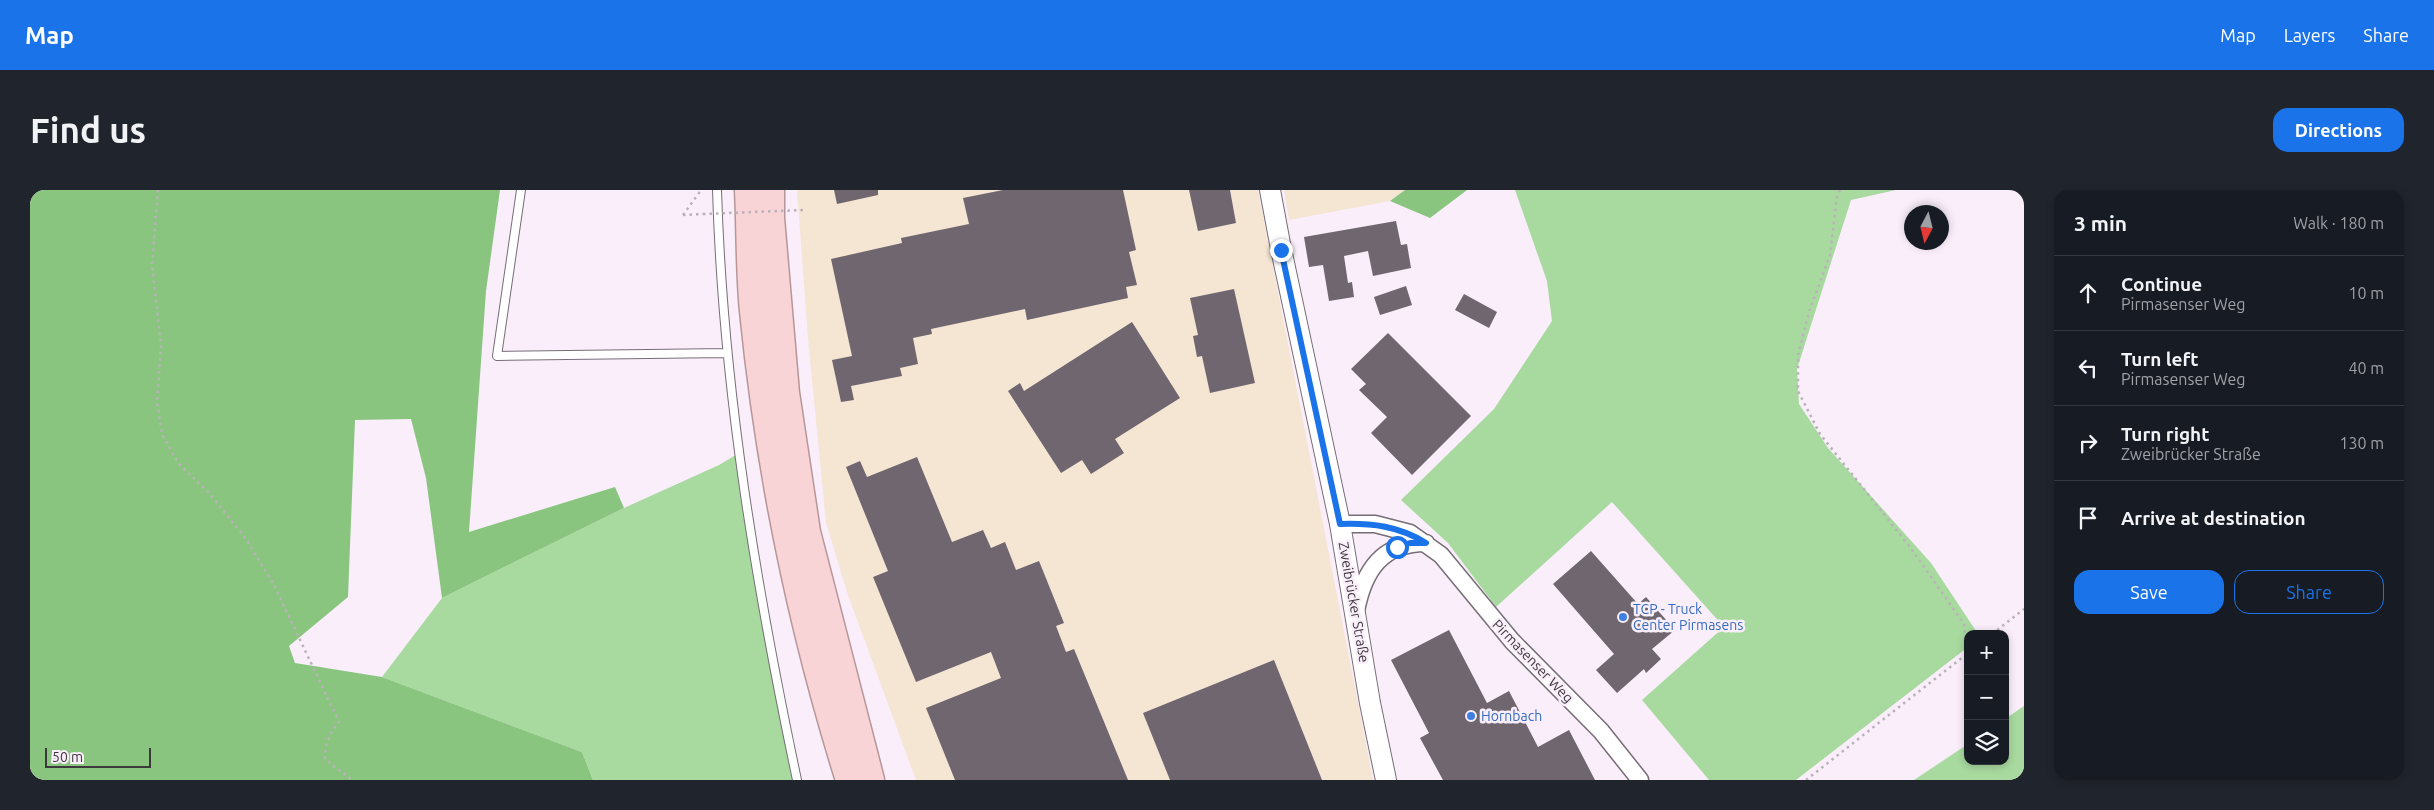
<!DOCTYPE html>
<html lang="en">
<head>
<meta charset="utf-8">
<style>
	:root { --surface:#171b24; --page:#20242c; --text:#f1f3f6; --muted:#9ea1a6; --line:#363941; --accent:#1a73e8 }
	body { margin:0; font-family:Ubuntu,sans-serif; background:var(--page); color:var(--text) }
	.controls { position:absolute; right:15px; bottom:15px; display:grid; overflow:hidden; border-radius:10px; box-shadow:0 2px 8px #0003 }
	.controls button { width:45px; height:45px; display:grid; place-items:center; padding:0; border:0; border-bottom:1px solid var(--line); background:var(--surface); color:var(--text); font:25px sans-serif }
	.compass { position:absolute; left:1874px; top:15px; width:45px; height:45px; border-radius:50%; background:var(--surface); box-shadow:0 2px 8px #0003; rotate:187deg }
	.scale { position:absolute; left:15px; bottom:12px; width:106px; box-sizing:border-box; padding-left:5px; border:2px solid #3c383c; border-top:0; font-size:14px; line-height:18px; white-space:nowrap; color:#3c383c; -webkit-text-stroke:4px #f9eefa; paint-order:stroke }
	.stop { position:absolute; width:15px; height:15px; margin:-11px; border:4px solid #1a73e8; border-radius:50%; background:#fff }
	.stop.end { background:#1a73e8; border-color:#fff; box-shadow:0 1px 5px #0008 }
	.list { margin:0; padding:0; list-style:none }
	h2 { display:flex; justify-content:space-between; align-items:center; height:65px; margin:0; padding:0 20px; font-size:21px }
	h2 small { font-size:16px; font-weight:400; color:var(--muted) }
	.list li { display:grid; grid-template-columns:32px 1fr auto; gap:15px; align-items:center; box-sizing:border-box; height:75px; padding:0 20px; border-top:1px solid var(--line) }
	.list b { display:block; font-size:19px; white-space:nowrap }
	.list p { margin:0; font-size:16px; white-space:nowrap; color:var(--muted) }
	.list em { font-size:16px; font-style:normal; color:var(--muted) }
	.actions { display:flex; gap:10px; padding:15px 20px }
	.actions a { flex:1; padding:11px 0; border:1px solid var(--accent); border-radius:15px; text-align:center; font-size:18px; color:var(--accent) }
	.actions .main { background:var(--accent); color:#fff }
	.icon { flex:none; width:28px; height:28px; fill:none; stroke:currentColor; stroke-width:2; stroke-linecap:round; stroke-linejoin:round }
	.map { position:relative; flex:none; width:1994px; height:590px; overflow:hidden; border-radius:15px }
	header { display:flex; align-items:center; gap:30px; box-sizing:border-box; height:70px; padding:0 25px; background:var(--accent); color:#fff }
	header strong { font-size:24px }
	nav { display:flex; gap:28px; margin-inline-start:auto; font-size:18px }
	.intro { display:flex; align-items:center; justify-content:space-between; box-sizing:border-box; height:120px; padding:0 30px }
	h1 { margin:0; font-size:35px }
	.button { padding:12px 22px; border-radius:15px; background:var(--accent); color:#fff; font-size:18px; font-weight:700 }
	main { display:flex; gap:30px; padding:0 30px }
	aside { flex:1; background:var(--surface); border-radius:15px; box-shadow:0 2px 8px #0003 }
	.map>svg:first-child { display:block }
	.industrial { fill:#f5e5d3 }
	.green { fill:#a8da9f }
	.forest { fill:#8ac580 }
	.building { fill:#6f6670 }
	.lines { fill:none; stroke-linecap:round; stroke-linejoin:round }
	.service-casing { stroke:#776d77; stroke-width:10 }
	.minor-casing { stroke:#776d77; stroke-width:19 }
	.tertiary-casing { stroke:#776d77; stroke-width:22 }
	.trunk-casing { stroke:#b6969a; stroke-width:29 }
	.path { stroke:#bab1ba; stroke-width:2.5; stroke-dasharray:2.5 4; stroke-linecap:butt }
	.service { stroke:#fff; stroke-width:8 }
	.minor { stroke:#fff; stroke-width:16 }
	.tertiary { stroke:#fff; stroke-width:20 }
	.trunk { stroke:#f8d4d6; stroke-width:26 }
	.path-bridge { stroke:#bab1ba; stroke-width:2.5; stroke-dasharray:2.5 4; stroke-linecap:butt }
	.route { stroke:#1a73e8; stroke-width:6 }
	.shop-dot { fill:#3f7fe0; stroke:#f9eefa; stroke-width:2 }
	.labels { text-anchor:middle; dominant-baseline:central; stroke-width:5; stroke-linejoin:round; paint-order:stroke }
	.street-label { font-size:14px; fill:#3c383c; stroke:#f9eefa }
	.shop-label { font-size:14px; fill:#366cbe; stroke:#f9eefa; text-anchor:start }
</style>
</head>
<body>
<header>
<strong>Map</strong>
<nav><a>Map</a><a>Layers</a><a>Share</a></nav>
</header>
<div class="intro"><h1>Find us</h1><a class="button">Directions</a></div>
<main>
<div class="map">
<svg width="1994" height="590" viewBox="0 0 1994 590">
	<rect width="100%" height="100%" fill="#f9eefa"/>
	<!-- industrial -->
	<path class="industrial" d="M767 0H1228L1343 590H886L818 405 796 333 778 148Z
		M1254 0H1375L1360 11 1259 30Z"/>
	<!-- green -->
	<path class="green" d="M1485 0H1866L1821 10 1767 179 1769 214 1798 258 1901 373 1948 444H1938V457L1766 590H1679L1612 510 1694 437 1582 312 1466 417 1418 353 1371 310 1464 219 1522 131 1517 91Z
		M709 263 767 590H563L552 562 352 487 412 408 594 318 689 275Z
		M1994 516V590H1884L1938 554V571H1975V529Z"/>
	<!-- forest -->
	<path class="forest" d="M0 0H470L456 101 439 342 585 297 594 318 412 408 396 288 381 229 325 230 318 407 259 456 265 473 352 487 552 562 563 590H0Z
		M1375 0H1437L1400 28 1360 11Z"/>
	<!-- building -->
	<path class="building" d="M804 0H848V5L807 14Z
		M973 0H1093L1106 60 1099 62 1107 95 1096 97 1098 108 997 130 995 119 901 139 902 144 883 148 888 174 870 178 872 186 821 196 824 210 811 212 802 170 822 166 801 69 872 53 871 48 939 34 933 8Z
		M1159 0H1200L1206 33 1168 41Z
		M1366 31 1371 55 1377 54 1381 78 1343 86 1338 61 1314 66 1318 93 1322 92 1324 107 1299 111 1293 75 1279 77 1274 47Z
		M1376 96 1382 115 1350 125 1344 107Z
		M1204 99 1225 193 1180 203 1172 166 1167 167 1163 146 1168 145 1160 108Z
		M1434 104 1467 122 1459 138 1425 120Z
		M1102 132 1150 208 1085 249 1094 263 1061 284 1052 270 1031 283 978 201 990 193 994 201Z
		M1358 143 1441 226 1382 285 1341 243 1357 227 1329 200 1336 194 1321 179Z
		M887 267 922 352 953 340 961 358 975 352 986 380 1009 371 1034 433 1026 436 1036 462 1044 459 1098 590H925L896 518 971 488 961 462 886 492 843 387 858 381 816 277 830 271 837 287Z
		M1561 361 1608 414 1616 407 1645 440 1622 459 1631 469 1616 483 1614 479 1587 503 1566 480 1584 464 1523 394Z
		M1419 440 1457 513 1479 501 1508 557 1539 540 1565 590H1413L1390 548 1399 543 1361 470Z
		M1244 470 1292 590H1140L1113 523Z"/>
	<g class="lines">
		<!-- service casing -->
		<g class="service-casing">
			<path id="service" d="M491 0 467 166 697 163
				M687 0C693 199 726 396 767 590"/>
		</g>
		<!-- minor casing -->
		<g class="minor-casing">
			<path id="minor" d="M1310 334H1345L1380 343 1411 365 1482 451 1571 541 1610 590
				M1326 421C1334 380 1352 353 1396 353"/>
		</g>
		<!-- tertiary casing -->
		<g class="tertiary-casing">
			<path id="tertiary" d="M1240 0 1251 59 1310 334 1340 513 1356 590"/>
		</g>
		<!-- trunk casing -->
		<g class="trunk-casing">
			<path id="trunk" d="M718 0C720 40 719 81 723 121 739 281 771 437 819 590
				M741 0V28L756 203 777 342 841 590"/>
		</g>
		<!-- path -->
		<path class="path" d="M128 0 122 75 131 155 127 212 132 244 148 273 179 303 216 349 244 395 309 532C299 544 295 554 295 569L322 590
			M1810 0 1807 6 1800 65 1779 122 1768 165V201L1790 244 1880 357 1934 434 1936 464
			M653 25 671 0
			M653 25 673 24
			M1962 444 1994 419
			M1776 590 1938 463"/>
		<!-- service -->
		<use href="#service" class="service"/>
		<!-- minor -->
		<use href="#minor" class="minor"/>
		<!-- tertiary -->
		<use href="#tertiary" class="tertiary"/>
		<!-- trunk -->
		<use href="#trunk" class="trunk"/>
		<!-- path-bridge -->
		<path class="path-bridge" d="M673 24 774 20"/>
	</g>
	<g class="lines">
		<!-- route -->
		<path class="route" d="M1251 60 1310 334C1342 333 1369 336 1396 353H1380L1367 357"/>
	</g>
	<!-- markers -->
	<g class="shop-dot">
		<circle cx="1593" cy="427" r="5"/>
		<circle cx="1441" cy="526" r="5"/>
	</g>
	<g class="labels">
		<!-- street labels -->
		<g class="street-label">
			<text transform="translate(1324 412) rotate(80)">Zweibrücker Straße</text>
			<text transform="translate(1503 471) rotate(46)">Pirmasenser Weg</text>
		</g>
		<!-- shop labels -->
		<g class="shop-label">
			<text x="1603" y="419">TCP - Truck<tspan x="1603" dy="16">Center Pirmasens</tspan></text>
			<text x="1451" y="526">Hornbach</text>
		</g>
	</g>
</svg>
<div class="controls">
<button>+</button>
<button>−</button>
<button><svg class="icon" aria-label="layers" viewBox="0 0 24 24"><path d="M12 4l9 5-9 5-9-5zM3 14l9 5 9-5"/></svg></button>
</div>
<svg class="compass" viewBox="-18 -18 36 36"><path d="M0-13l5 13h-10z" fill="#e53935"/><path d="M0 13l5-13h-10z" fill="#9ea1a6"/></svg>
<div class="scale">50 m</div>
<div class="stop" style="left:1367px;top:357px"></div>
<div class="stop end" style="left:1251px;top:60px"></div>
</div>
<aside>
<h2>3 min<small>Walk · 180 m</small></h2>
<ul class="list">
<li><svg class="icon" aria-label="ahead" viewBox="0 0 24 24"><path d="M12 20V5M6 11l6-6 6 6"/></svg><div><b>Continue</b><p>Pirmasenser Weg</p></div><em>10 m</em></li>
<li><svg class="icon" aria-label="left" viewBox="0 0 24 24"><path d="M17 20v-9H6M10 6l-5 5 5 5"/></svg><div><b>Turn left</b><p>Pirmasenser Weg</p></div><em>40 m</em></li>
<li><svg class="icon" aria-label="right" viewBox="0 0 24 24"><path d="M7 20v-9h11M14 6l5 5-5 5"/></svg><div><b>Turn right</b><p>Zweibrücker Straße</p></div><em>130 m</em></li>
<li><svg class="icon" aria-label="arrive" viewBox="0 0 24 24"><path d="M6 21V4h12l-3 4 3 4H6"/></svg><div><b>Arrive at destination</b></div></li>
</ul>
<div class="actions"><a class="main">Save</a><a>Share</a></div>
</aside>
</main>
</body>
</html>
